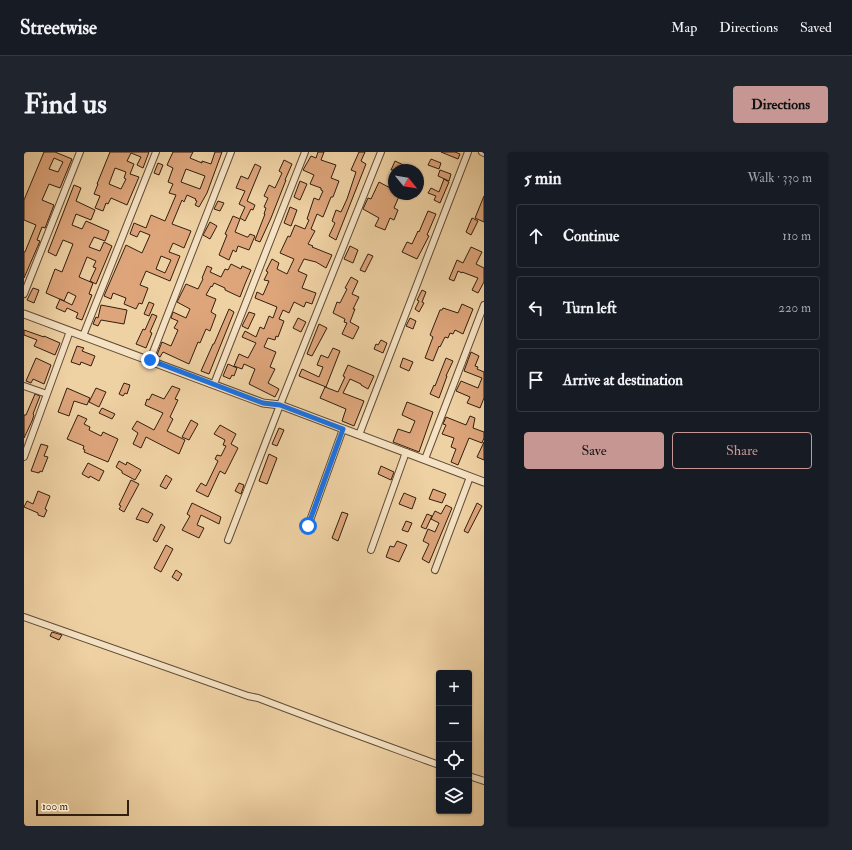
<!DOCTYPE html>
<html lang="en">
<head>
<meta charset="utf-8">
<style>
	:root { --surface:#171b24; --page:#20242c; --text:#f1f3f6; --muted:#9ea1a6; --line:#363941; --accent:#c59692 }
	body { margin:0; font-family:"IM FELL Double Pica",serif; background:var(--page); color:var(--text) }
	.controls { position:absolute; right:12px; bottom:12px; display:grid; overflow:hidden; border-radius:4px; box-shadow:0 1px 3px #0004 }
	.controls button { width:36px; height:36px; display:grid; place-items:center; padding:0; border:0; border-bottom:1px solid var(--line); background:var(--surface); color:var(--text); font:20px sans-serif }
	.compass { position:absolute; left:364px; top:12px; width:36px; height:36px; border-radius:50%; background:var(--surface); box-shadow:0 1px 3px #0004; rotate:120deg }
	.scale { position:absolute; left:12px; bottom:10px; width:93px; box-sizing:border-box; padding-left:4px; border:2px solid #321f10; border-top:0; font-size:11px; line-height:14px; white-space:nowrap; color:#321f10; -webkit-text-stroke:3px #f5e2c4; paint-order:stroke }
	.stop { position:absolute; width:12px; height:12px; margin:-9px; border:3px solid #1a73e8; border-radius:50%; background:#fff }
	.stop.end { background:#1a73e8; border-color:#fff; box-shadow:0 1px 4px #0008 }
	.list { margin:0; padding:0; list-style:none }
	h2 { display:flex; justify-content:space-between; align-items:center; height:52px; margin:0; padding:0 16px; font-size:17px }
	h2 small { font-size:13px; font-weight:400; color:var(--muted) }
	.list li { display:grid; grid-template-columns:26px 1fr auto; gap:12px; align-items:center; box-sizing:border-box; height:64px; margin:0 8px 8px; padding:0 8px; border:1px solid var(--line); border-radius:4px }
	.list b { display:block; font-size:15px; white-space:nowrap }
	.list em { font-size:13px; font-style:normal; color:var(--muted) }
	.actions { display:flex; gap:8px; padding:12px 16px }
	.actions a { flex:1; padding:9px 0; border:1px solid var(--accent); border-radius:4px; text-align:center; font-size:14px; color:var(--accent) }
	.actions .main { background:var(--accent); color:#111 }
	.icon { flex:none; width:22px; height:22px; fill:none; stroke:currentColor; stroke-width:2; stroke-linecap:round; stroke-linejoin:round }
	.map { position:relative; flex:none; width:460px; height:674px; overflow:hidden; border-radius:4px }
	header { display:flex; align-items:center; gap:24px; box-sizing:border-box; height:56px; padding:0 20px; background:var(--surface); border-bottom:1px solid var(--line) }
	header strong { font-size:19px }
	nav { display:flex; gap:22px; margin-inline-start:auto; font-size:14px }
	.intro { display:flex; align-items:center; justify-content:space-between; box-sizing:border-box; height:96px; padding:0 24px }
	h1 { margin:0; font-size:28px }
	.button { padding:10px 18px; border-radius:4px; background:var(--accent); color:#111; font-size:14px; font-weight:700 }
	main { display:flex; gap:24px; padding:0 24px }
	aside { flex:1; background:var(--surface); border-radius:4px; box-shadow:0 1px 3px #0004 }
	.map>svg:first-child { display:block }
	.building { fill:#dea57b; stroke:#321f10; fill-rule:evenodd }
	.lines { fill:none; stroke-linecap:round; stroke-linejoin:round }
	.minor-casing { stroke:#614c35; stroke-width:8 }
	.tertiary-casing { stroke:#614c35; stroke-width:9 }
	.minor { stroke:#f5e2c4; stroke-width:6 }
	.tertiary { stroke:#f5e2c4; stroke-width:7 }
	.route { stroke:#1a73e8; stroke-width:5 }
</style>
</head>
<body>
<header>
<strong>Streetwise</strong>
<nav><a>Map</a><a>Directions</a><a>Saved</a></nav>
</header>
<div class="intro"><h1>Find us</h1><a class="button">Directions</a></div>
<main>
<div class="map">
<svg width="460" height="674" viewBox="0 0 460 674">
	<rect width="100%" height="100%" fill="#efd2a4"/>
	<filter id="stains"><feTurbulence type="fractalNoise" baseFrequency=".005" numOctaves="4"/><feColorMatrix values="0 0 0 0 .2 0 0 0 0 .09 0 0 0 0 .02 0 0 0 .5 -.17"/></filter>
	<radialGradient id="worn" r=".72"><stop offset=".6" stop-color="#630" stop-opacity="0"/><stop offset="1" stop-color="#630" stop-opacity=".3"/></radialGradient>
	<!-- building -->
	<path class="building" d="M20 0H31L48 7 36 36 25 32 18 48 30 53 21 76 18 75 13 88 16 89 0 126V100H1L12 73 0 68V48ZM30 6 39 10 34 20 25 17Z
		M86 0H125L119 16 113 13 117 5 107 1 103 9 110 12 106 22 115 25 103 53 87 46 84 52 82 51 79 59 71 56 76 44 70 42 74 32H73ZM91 16 102 20 100 26 102 27 97 37 85 32Z
		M149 0H169L166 6 178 11V9L187 12 191 0H198L183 41 175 55 171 53 173 49 171 48 172 47 163 43 160 50 158 48 148 72 167 79 160 96 149 91 145 100 156 104 146 129 122 119 116 133 124 136 118 152 115 151 112 157 100 152 102 146 89 141 87 147 80 144 102 93 118 101 126 83 116 79 113 85 106 82 110 71 122 76 127 63 141 69 152 43 145 41 149 32 144 30 149 16 143 13ZM162 17 181 24 176 37 157 30ZM137 104 147 108 141 121 132 117Z
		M294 0H300L297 8 312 13 307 26 315 29 309 45H307L299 65 293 62 287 77 291 79 284 92 289 94 288 95 308 103 302 116 292 110 280 107 274 119 283 123 278 136 292 141 288 152 282 150 280 155 270 150 265 161 259 158 255 167 260 169 254 185 252 184 251 188 244 186 240 195 252 200 246 215 251 217 244 231 255 237 251 245 225 232 231 217 220 212 218 217 210 214 215 202 224 206 232 191 218 185 221 179 232 185 236 175 240 177 245 164 249 166 253 155 231 146 233 140 239 143 245 129 240 128 244 120 242 119 248 107 255 111 253 117 263 122 270 107 256 101 264 84 266 85 271 73 281 77 285 68 283 67 290 46 295 48 299 39 297 38V36L286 32 290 23 279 18 287 4 292 6Z
		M335 0H341L337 9 342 12 312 88 305 84 311 71 308 69 312 58 317 60 323 47 332 20 327 18Z
		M417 0H431L436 2 434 7Z
		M407 7 417 11 415 17 404 13Z
		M260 8 268 12 261 28H262L247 66 236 90 231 88 241 62H240L242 56 240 55 244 46 240 44 245 33 251 36 258 21 255 19Z
		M371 9 390 18H367Z
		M134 11 139 13 135 23 130 21Z
		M231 12 237 15 223 49 231 53 229 58 227 57 221 69 216 66 221 55 215 52 221 39 212 36 217 24 224 27Z
		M416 18 427 22 425 29 414 24Z
		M420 27 425 30 416 51 410 48 412 44 404 41 407 36 415 40Z
		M276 29 283 32 276 48 270 45Z
		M355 30 370 38V42H376L370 56 374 58 370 68 366 66 361 78 351 74 355 66 339 57 344 46 347 47Z
		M50 33 57 36 52 49 71 58 67 68 52 62 48 73 58 77 62 69 85 79 81 89 70 85 65 95 76 99 80 90 88 94 72 132 66 129 72 116 69 115 72 109 63 105 55 125 69 131 65 142 68 143 58 168 52 166 54 161 43 156 41 160 32 156 36 147 48 153 52 144 44 140 40 149 22 141 31 117 38 120 49 92 39 88 32 104 24 100Z
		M460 44V70L451 66Z
		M194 49 200 51 196 59 190 57Z
		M266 55 273 58 267 74 260 71Z
		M404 59 412 62 403 83 405 84 393 107 378 100 383 90 388 92 394 79 395 80Z
		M209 64 216 67 211 80 223 85H224L226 82 231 84 225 98 214 94 212 100 209 98 205 108 195 103 203 83 201 82Z
		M448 66 454 69 447 83 442 80Z
		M186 70 193 74 186 87 179 83Z
		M326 94 334 98 329 111 320 107Z
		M447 95 458 100 452 112 460 116V130L454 141 448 138 454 126 438 120V121L434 119 430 129 425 127 433 108 439 111Z
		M344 102 349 104 341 120 336 118Z
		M207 112 217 117 218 114 227 118 221 132 216 145 201 138V136L190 131 188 135 187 134 182 143 192 147 187 160 192 163 186 179 182 177 176 191 174 190 165 212 139 200 136 205 133 203 138 190 147 194 154 178 150 176 154 169 147 166 149 160 162 166 166 157 153 150 162 132 174 137 179 127 178 126 183 114 188 116 186 120 197 125 201 117 204 118Z
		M327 125 334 129 328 142 335 145 329 157H331L326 170 335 175 329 187 318 182 323 171 320 170 321 167 309 161 313 150 316 151 323 137 321 136Z
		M9 136 15 138 10 151 3 148Z
		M398 138 402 140 398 150 400 151 395 160 391 157 395 149 393 148Z
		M125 150 130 152 125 164 120 162Z
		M438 152 449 157 439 182 431 178 429 182 426 181 424 186 421 185 416 195 415 194 409 209 401 206 409 185 406 183 416 158H418L419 156 434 161Z
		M77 153 103 158 100 172 77 168 74 174 69 172 72 165 74 166Z
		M205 157 210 160 185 222 177 219 189 192H190Z
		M225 160 231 162 224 177 218 174Z
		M128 162 133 164 126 180 128 181 122 196 112 192 119 177 121 178Z
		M274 166 282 170 277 180 269 176Z
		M386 166 392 169 389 177 382 174Z
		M295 172 303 176 288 204 283 202Z
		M0 178 20 185V184L36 191 31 203 10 194 13 188 0 183Z
		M357 188 363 191 359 201 350 197 352 192 354 193Z
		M53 194 60 196 58 199 71 204 67 214 57 210 56 213 47 210Z
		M309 196 316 199 302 235 275 224 278 217 295 225 299 215 293 213 297 203 304 206Z
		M447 200 455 204 451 214 454 215 453 217 460 220V246L456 256 443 251 446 245 432 239 437 229 454 236 458 226 440 219Z
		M12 206 27 213 20 232 9 227 7 231 2 229Z
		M379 206 389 210 385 219 376 215Z
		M422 206 429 209 422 224H423L415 246 406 242 410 233 411 234Z
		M204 212 213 216 210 224 208 223 206 227 199 224Z
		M324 213 350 224 344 237 337 233V232L326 227 319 241 340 249 330 274 318 269 322 257 296 246 301 235 314 240 321 225 319 224Z
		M100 231 106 233 103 242 101 241 99 244 95 242Z
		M148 234 156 237 151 247 154 248 146 265 149 267 143 279 161 288 155 302 122 285 117 296 109 292 114 281 108 277 113 269 130 278 139 261 121 253 123 247 125 248 128 242 140 247Z
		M43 236 66 246 63 253 50 249 45 264 34 260Z
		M72 236 82 240 75 255 65 250Z
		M11 242 16 244 9 262 10 263 8 269 0 286V263H2Z
		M383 250 409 260 395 300 369 290 374 277 386 281 391 269 378 263Z
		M78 256 91 262 88 267 75 261Z
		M54 263 63 267 60 272 66 275 65 278 77 284 79 280 94 287 84 310 60 300 61 298 59 297 60 294 43 287Z
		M446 264 451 266 449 276 460 280V286L458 291 445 286 434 313 427 310 432 297 427 295 430 286 418 282 422 273 419 272 422 265 442 273Z
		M167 268 174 272 165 288 158 285Z
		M196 273 212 282 207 292 214 296 201 322 196 319 184 345 172 339 177 331 182 334 194 309 191 307 193 303 197 304 202 294 199 293 201 288 190 282Z
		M255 276 260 278 253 294 248 292Z
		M460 290V308L453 305Z
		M17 292 24 294 20 304 24 305 18 320 16 319 15 321 7 319Z
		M245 302 253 306 243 332 235 329Z
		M95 309 102 313 103 310 117 318 111 328 98 321V319L92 315Z
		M64 311 80 319 75 329 66 324 65 326 58 322Z
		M357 314 370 320 367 328 354 322Z
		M142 323 148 327 142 337 136 334Z
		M107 328 115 332 100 360 95 357 97 354 95 353Z
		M215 331 220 333 217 342 211 339Z
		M409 337 422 342 418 351 405 347Z
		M14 339 26 344 21 357 23 358 20 365 14 363V361L0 355 3 349 9 352Z
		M380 341 392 346 388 357 375 352Z
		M168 351 197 365 195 372 177 363 173 373 180 376 175 386 158 378 166 364 163 362Z
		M453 351 458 354 444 381 440 379Z
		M422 353 428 356 405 411 398 407 405 392 399 389 404 377 411 380 415 371 407 367 411 359 417 362Z
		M118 356 129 362 124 371 112 367Z
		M318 360 324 362 314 389 308 386Z
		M403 362 408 364 402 377 397 375Z
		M382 369 388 371 384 380 378 378Z
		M137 372 141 375 133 390 129 388Z
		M373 389 383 393 375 410 362 405 366 394 370 395Z
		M142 393 149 397 137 420 130 416Z
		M152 418 158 422 154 429 148 425Z
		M28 480 38 483 35 488 26 484Z"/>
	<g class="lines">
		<!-- minor casing -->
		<g class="minor-casing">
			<path id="minor" d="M458 0 460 1
				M0 142 56 0
				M59 184 132 0
				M126 208 207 0
				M190 232 281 0
				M0 234 23 242
				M335 283 444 0
				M0 305 46 179
				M401 307 460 153
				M284 374 319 277
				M204 388 256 253 357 0
				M347 398 382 300
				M411 418 446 325
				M0 465 224 544 234 546C294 569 355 591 415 613
				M445 624 460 629"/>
		</g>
		<!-- tertiary casing -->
		<g class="tertiary-casing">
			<path id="tertiary" d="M0 162 239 251 256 253 460 330"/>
		</g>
		<!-- minor -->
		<use href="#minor" class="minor"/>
		<!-- tertiary -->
		<use href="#tertiary" class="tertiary"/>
	</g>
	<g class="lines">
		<!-- route -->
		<path class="route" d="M126 208 239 251 256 253 319 277 284 374"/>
	</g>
	<rect width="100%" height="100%" filter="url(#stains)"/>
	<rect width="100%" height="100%" fill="url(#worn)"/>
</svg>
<div class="controls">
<button>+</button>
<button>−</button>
<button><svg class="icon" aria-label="locate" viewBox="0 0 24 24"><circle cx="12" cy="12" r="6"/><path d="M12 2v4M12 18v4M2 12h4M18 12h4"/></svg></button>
<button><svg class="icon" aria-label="layers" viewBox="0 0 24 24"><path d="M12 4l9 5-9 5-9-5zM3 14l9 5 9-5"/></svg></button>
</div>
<svg class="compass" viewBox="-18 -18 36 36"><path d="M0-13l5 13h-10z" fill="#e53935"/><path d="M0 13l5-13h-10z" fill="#9ea1a6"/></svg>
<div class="scale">100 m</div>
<div class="stop" style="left:284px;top:374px"></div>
<div class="stop end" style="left:126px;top:208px"></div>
</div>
<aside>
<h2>5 min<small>Walk · 330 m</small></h2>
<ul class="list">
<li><svg class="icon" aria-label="ahead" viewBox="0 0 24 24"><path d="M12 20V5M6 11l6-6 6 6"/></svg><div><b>Continue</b></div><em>110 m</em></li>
<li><svg class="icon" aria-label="left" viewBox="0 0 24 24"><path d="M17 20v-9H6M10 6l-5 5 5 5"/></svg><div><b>Turn left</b></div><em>220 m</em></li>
<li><svg class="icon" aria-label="arrive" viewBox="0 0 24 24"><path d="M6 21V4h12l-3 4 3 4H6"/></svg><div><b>Arrive at destination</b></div></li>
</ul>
<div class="actions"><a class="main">Save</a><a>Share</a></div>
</aside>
</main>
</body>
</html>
